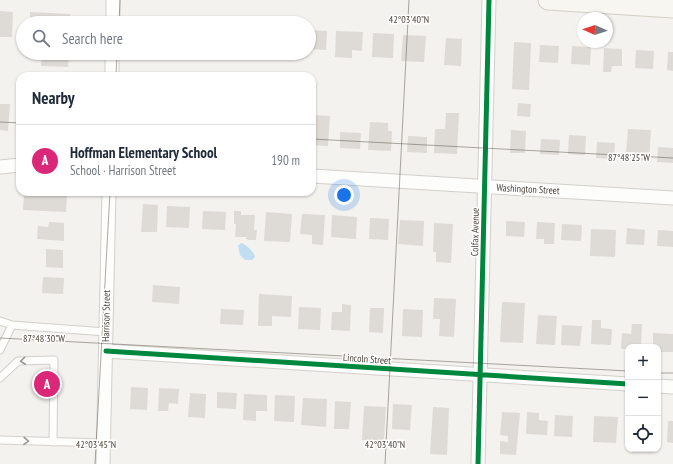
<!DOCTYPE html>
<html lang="en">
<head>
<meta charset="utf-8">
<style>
	:root { --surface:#fff; --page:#f2f2f3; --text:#1f2937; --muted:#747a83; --line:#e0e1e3; --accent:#db2777 }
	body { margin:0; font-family:"PT Sans Narrow",sans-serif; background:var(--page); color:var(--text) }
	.controls { position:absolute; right:12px; bottom:12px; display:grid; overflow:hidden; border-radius:8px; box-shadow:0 1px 3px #0004 }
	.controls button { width:36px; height:36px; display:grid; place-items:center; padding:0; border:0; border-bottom:1px solid var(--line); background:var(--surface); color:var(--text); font:20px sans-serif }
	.compass { position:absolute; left:577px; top:12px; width:36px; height:36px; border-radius:50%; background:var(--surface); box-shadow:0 1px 3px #0004; rotate:273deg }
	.you { position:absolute; left:344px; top:195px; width:14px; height:14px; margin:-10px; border:3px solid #fff; border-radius:50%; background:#1a73e8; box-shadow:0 0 0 6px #1a73e833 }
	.badge { display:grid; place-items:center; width:26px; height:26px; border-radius:50%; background:var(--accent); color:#fff; font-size:13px; font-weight:700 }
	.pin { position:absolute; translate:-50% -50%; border:2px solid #fff; box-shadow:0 1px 4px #0006 }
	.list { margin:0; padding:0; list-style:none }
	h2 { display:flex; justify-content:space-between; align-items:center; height:52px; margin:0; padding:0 16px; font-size:17px }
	h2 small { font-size:13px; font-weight:400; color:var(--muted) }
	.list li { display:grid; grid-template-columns:26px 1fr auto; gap:12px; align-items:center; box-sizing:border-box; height:72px; padding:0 16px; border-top:1px solid var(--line) }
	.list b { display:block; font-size:15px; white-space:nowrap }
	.list p { margin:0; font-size:13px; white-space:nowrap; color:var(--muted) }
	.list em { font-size:13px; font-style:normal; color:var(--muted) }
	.icon { flex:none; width:22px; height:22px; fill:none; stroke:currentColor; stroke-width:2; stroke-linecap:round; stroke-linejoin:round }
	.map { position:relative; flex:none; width:673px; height:464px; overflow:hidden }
	.search { position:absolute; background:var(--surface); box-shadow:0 1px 3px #0004; left:16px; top:16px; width:300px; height:44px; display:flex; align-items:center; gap:10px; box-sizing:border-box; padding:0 14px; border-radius:22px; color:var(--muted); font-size:15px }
	.panel { position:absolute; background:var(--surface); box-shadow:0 1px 3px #0004; left:16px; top:72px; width:300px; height:124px; border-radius:12px }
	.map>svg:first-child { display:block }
	.water { fill:#c0ddf1 }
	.building { fill:#dedbd6 }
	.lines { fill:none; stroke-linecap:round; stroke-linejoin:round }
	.service-casing { stroke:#d2d0cb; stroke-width:9 }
	.minor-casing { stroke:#d2d0cb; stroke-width:15 }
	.secondary-casing { stroke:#d3cfc5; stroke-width:21 }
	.service { stroke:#fdfdfc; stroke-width:7 }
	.minor { stroke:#fdfdfc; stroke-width:13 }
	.secondary { stroke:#f7f6f1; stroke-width:19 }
	.cycleway-casing { stroke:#fff; stroke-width:8 }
	.cycleway { stroke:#00873e; stroke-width:5 }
	.oneway { stroke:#9b9791 }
	.ticks { fill:none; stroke:#4b4439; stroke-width:1; stroke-opacity:0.45 }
	.labels { text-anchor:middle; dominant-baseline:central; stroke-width:3; stroke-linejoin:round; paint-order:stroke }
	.street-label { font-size:10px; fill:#4b4439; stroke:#fff }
	.ticks-label { font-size:10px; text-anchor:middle; fill:#4b4439; stroke:#fff; stroke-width:3; stroke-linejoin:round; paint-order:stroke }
</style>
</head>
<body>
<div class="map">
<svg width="673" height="464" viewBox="0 0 673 464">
	<rect width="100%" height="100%" fill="#f4f2ee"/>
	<!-- water -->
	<path class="water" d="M241 243C246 244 254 252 255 257L252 260H245L240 255 238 246Z"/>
	<!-- building -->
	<path class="building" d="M0 11 13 12 12 37H0Z
		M30 12 70 14V23H30Z
		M142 19 158 20V23H142Z
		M309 30 327 31 326 50 309 49Z
		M336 31 363 32 362 51 352 50V58L335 57Z
		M373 33 394 34 393 58 372 57Z
		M403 35 426 36 424 62 401 61Z
		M446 38 462 39 461 66 444 65Z
		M514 42 531 43 529 90 512 89Z
		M540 45 559 46 558 63 539 62Z
		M572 46 591 47 590 65 571 64Z
		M604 48 622 49V66H612L611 72H603Z
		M636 50 654 51 653 69 635 68Z
		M668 52H673V71L667 70Z
		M42 53H69L68 67 41 66Z
		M518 103 531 104 530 117 517 116Z
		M0 104H10L8 131 0 130Z
		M446 113H459L457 154 434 153 435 129H445Z
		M312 115 330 116 328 146 312 145Z
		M370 122 388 123V131H392L391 151 368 150Z
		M628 129 651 130 649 161 635 160V152H626Z
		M511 130 526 131 525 153H510Z
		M340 132 361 133 360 149 340 148Z
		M569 135 586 136 585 155 568 154Z
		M408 136 427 137V153L407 152Z
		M541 139 560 140 559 155 540 154Z
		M597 142 615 143 614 159 596 158Z
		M658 147 673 148V163L657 162Z
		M24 192 67 194 66 212 23 210Z
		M143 204 158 205 157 232H141Z
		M167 206 190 207 189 228 166 227Z
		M203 211 226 212 225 230 202 229Z
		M234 211H241V215H255L254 230H257L256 240H249L246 239V237H235L236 224H234Z
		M266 212 292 214 290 242 264 241Z
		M302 214 325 215 323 245 312 244V235L300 234Z
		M332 215 357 217 356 239 331 237Z
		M370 218 389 219 388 240 369 239Z
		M400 220 424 221 423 246 398 244Z
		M506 221 525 222 524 237 506 236Z
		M49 222 64 223V241L37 239 38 226 48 227Z
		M537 222 555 223 554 244H544V239H536Z
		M434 223 453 224 451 263 436 262V252H433Z
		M562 224 582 225 581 241 561 240Z
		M627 228 645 230 644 245 626 244Z
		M591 229 616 230 615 257 590 256Z
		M658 230 673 231V247L657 246Z
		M46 249 63 250V268L46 267Z
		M43 277 64 278 63 294 42 293Z
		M153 285 180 287 179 304 152 302Z
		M259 294 292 296 291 317 272 316V326H258Z
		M434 298 456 299 454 337 439 336 440 319H433Z
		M502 302 525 303 523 343 500 342Z
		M342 304 351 305 350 331 331 330 332 312H342Z
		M299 307 321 308 320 330 298 329Z
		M370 308H384L383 333 369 332Z
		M221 309 244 310 243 325 220 324Z
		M403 309 423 310 422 337 402 336Z
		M538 315 557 316 555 345 536 344Z
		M592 320H601V328L612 329 611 345 591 344Z
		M632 324H642L641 347H628V349H621L622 333 631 334Z
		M562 325 582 326 580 346 561 345Z
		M653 333 673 334V352H658V347H653Z
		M131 387 148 388 147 410 130 409Z
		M159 388 179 389 178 404 169 403 168 411H158Z
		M217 392 237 393 236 409 217 408Z
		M190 393 206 394 205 418 188 417Z
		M244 394 267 395V411H256V421L243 420Z
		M275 395 295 396 294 422 274 421Z
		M303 398 327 399 326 427 301 425Z
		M335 401 351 402 349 429H334Z
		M393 404 412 405 410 430 392 429Z
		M364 406 386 407 384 441 362 440Z
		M433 407 449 408 447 455 430 454Z
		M502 412 520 413 516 455 500 454V441L508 442V436L500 435Z
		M527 412 539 413V420L548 421 547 435 526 434Z
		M555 415 573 416 572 437 554 436Z
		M594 416 618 417 616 443 593 442Z
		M668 421H673V443L667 442Z"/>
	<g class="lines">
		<!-- service casing -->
		<g class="service-casing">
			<path id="service" d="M0 321 12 325 106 332
				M0 350 12 325
				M0 378 18 361 54 360 53 442
				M0 440 104 443"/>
		</g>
		<!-- minor casing -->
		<g class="minor-casing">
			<path id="minor" d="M113 23V0
				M112 76V53
				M0 167 20 165
				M312 176 673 198
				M106 351 628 384
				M658 386 673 387
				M103 464 109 192
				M478 464 489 0"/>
		</g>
		<!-- secondary casing -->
		<g class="secondary-casing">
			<path id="secondary" d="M548 0 673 8"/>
		</g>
		<!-- service -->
		<use href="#service" class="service"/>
		<!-- minor -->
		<use href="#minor" class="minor"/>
		<!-- secondary -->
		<use href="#secondary" class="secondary"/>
		<!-- cycleway casing -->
		<g class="cycleway-casing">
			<path id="cycleway" d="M106 351 628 384
				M478 464 489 0"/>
		</g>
		<!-- cycleway -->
		<use href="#cycleway" class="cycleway"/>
	</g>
	<!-- one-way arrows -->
	<defs><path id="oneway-chevron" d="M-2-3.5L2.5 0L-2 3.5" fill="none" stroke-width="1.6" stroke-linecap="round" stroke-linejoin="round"/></defs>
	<g class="oneway">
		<use href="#oneway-chevron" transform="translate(23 361) rotate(174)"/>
		<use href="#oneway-chevron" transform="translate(26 441) rotate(2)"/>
	</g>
	<!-- ticks -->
	<path class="ticks" d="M119 23 120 0M116 76 117 53M0 122 20 123M312 139 673 158M0 338 628 371M658 373H673M95 464 110 192M385 464 409 0"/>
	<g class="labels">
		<!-- street labels -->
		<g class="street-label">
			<text transform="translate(528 189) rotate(3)">Washington Street</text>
			<text transform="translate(475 232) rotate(-89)">Colfax Avenue</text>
			<text transform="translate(106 316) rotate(-89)">Harrison Street</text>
			<text transform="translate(367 359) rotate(4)">Lincoln Street</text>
		</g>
	</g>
	<g class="ticks-label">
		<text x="409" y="23">42°03'40"N</text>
		<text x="629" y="161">87°48'25"W</text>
		<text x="44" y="342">87°48'30"W</text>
		<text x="96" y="448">42°03'45"N</text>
		<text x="385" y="448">42°03'40"N</text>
	</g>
</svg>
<div class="controls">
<button>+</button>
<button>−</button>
<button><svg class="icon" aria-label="locate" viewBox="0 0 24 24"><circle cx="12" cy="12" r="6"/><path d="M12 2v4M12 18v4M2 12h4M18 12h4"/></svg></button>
</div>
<svg class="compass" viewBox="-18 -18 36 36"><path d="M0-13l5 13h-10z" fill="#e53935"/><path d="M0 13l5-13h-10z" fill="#747a83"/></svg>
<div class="you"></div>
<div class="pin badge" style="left:47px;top:384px">A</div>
<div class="search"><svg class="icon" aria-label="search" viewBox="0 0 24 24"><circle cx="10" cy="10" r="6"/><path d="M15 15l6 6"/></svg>Search here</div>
<section class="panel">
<h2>Nearby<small></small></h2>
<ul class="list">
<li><span class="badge">A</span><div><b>Hoffman Elementary School</b><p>School · Harrison Street</p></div><em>190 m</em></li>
</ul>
</section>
</div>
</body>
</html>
